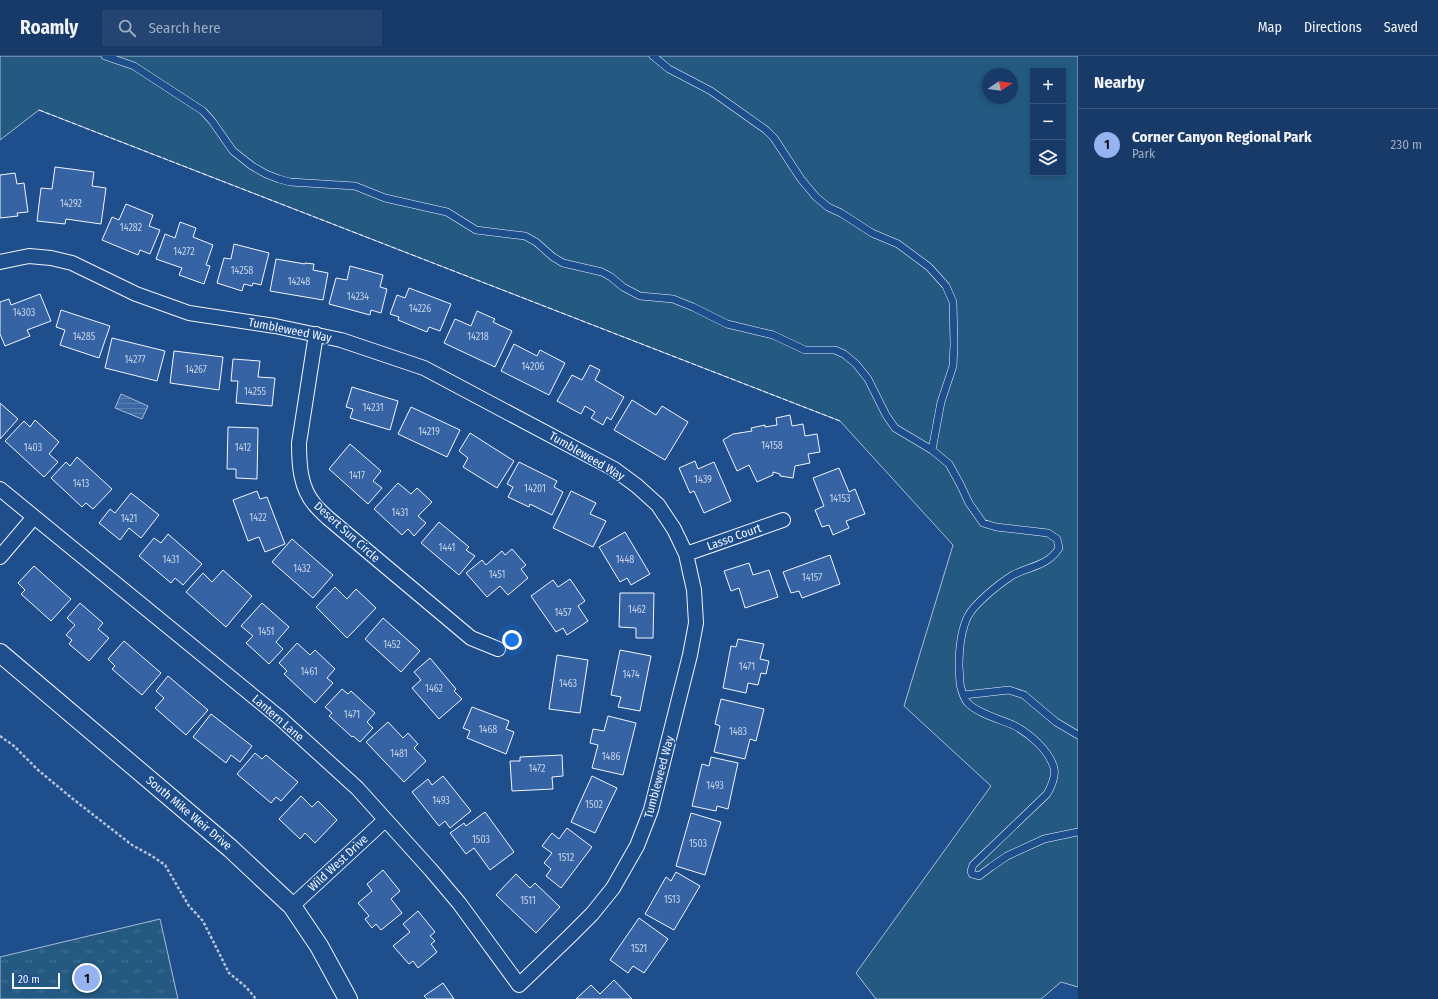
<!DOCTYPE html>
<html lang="en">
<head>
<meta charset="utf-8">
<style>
	:root { --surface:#173a69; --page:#244571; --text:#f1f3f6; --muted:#9eadc0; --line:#36547d; --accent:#95b2f1 }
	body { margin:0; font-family:"Fira Sans Condensed",sans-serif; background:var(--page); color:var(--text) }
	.controls { position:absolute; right:12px; top:12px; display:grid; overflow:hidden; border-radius:0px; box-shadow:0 2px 6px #0003 }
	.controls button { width:36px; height:36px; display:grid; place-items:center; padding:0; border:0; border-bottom:1px solid var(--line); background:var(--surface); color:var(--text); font:20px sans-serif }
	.compass { position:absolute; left:982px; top:12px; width:36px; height:36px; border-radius:50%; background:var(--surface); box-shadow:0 2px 6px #0003; rotate:77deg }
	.scale { position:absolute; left:12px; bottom:10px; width:48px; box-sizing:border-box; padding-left:4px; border:2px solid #f2f6ff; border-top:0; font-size:11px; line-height:14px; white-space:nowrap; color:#f2f6ff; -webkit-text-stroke:3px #1f4e8c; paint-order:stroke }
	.you { position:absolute; left:512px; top:584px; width:14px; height:14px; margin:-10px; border:3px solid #fff; border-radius:50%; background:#1a73e8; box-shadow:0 0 0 6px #1a73e833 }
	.badge { display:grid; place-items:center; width:26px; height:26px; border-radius:50%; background:var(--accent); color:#111; font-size:13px; font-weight:700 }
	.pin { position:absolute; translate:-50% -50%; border:2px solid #fff; box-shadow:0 1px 4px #0006 }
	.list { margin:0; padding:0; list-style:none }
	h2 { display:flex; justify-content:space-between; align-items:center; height:52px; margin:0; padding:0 16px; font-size:17px }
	h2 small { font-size:13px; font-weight:400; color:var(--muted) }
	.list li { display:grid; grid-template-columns:26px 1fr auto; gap:12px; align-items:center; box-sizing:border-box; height:72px; padding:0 16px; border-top:1px solid var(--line) }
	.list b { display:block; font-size:15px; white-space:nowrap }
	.list p { margin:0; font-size:13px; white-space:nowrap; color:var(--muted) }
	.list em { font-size:13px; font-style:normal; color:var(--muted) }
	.icon { flex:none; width:22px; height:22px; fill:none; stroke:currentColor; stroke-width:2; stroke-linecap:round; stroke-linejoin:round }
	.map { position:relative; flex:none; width:1078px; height:943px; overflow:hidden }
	header { display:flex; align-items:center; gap:24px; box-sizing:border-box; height:56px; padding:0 20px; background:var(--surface); border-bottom:1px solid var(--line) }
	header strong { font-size:19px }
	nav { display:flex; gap:22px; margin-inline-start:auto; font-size:14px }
	.search { width:280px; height:36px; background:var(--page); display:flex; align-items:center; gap:10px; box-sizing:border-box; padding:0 14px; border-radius:0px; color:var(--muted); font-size:15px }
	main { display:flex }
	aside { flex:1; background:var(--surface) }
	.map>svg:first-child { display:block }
	.grass { fill:#245a82; stroke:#a8bbd7; fill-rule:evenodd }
	.park { fill:url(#park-tufts); stroke:#a8bbd7 }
	.water { fill:url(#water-rules); stroke:#a8bbd7 }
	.building { fill:#3563a3; stroke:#f2f6ff }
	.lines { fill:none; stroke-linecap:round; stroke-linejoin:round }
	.service-casing { stroke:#f2f6ff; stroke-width:8 }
	.minor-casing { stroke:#f2f6ff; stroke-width:16 }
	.tertiary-casing { stroke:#f2f6ff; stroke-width:20 }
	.path { stroke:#b3c4dc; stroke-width:2.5; stroke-dasharray:3 2; stroke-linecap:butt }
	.service { stroke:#1f4e8c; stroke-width:7 }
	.minor { stroke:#1f4e8c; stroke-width:14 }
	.tertiary { stroke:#1f4e8c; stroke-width:18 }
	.fence { stroke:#f2f6ff; stroke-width:1; stroke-dasharray:5 2; stroke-linecap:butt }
	.labels { text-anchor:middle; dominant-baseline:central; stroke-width:3; stroke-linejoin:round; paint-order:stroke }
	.number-label { font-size:10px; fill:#c3d1e8 }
	.street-label { font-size:12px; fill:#f2f6ff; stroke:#1f4e8c }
</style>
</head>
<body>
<header>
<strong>Roamly</strong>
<div class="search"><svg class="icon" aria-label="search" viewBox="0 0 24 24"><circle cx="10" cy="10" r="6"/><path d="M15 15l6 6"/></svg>Search here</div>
<nav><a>Map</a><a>Directions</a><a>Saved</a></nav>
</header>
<main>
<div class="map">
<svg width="1078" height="943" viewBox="0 0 1078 943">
	<defs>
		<pattern id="park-tufts" width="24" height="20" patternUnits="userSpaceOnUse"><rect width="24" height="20" fill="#245a82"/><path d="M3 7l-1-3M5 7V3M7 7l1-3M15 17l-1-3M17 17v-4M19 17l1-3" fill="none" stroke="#447295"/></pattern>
		<pattern id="water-rules" width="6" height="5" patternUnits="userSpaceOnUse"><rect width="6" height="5" fill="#3b69a3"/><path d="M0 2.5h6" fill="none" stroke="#587fb1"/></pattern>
	</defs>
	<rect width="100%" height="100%" fill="#1f4e8c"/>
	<!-- grass -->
	<path class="grass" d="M0 0H1078V931L1061 926 1041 943H876L856 917 991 730 904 650 953 489 840 365 39 54 0 84ZM1033 15H1063V117H1033ZM988 18H1012V42H988Z"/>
	<!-- park -->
	<path class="park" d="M160 863 178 943H0V901Z"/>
	<!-- water -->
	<path class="water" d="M121 338 148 350 142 363 115 352Z"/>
	<!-- building -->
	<path class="building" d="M55 111 94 116 92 130 106 132 101 168 66 163 65 168 37 165 41 132 52 133Z
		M15 117 17 128 24 127 28 156 17 157 18 160 0 162V119Z
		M126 148 153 159 149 170 160 174 150 198 140 194 138 199 102 184 112 161 119 164Z
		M180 166 196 172 193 181 213 189 206 209 210 210 204 228 179 219 182 212 156 203 165 178 175 182Z
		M234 188 269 197 261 229 253 227 252 230 244 228 242 235 217 227 224 202 231 203Z
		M276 203 305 208V207L314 208 313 214 328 217 323 244 270 235Z
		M350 210 383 219 380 231 387 233 381 257 371 254 370 259 329 248 336 222 347 224Z
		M409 232 451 248 440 275 429 271 427 276 398 264 399 261 390 258 397 239 405 242Z
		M40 238 51 265 27 274 30 280 5 290 0 278V246L9 243 11 249Z
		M61 254 110 270 99 302 60 289 65 274 56 271Z
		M477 255 495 263 493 266 512 275 495 311 444 287 455 263 471 270Z
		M112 282 165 295 157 325 105 312Z
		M514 288 537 300 540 294 565 307 549 339 501 315Z
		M174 295 223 301 219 334 170 327Z
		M233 303 260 305 258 321 275 322 272 350 236 347 238 325H231Z
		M590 309 600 314 595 324 624 341 611 364 607 361 603 369 591 362 595 356 585 350 581 358 557 345 572 319 582 324Z
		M352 331 398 345 390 374 350 362 353 353 346 351Z
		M632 344 656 359 662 350 688 366 665 404 614 374Z
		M0 347 18 363 0 383Z
		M411 351 460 374 447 401 398 378Z
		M790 359 792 370 803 368 805 380 817 378 820 396 808 398 810 407 795 410 793 422 780 420V418L773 416V419L757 426 749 409 737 415 723 384 733 378 752 375 751 372 765 369V371L777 369 776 362Z
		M35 364 59 386 49 398 58 406 44 421 5 385 24 365 30 371Z
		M228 371 258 372 257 423 236 422V413H227Z
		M470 377 514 405 497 432 463 411 468 402 459 395Z
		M350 388 381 415 373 425 382 432 368 448 329 413Z
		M77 401 112 433 93 453 86 447 82 451 51 422 66 406 70 410Z
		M695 405 698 413 714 406 731 445 704 457 694 435 690 437 679 412Z
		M519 406 557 425 554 431 563 436 552 459 530 448 529 451 508 441 513 431 507 428Z
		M839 412 849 436 855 433 865 458 846 465 849 472 833 479 829 469 822 471 815 454 824 450 813 422Z
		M398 427 411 438 417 432 432 446 418 460 426 467 414 480 408 473 402 479 374 453Z
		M257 435 260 443 267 441 285 488 265 496 259 481 248 485 233 444Z
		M571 435 596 447 590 458 606 465 593 491 553 472Z
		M131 437 159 459 141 482 129 472 120 484 99 467 110 453 115 457Z
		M439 466 469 491 466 494 475 500 459 519 421 487Z
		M625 476 650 518 631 529 627 522 620 526 599 491Z
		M168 478 202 508 183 529 175 522 171 527 139 500 154 482 161 487Z
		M292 483 333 519 313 542 272 506Z
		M512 493 526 509 521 513 528 522 508 539 500 530 487 541 466 517 482 504 486 509 502 495 505 499Z
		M830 499 840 528 802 542 799 535 791 537 783 516Z
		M749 507 753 519 769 514 778 541 745 552 739 532 731 535 724 515Z
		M34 510 71 543 51 565 21 538 25 534 18 527Z
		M223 514 252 540 226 571 186 536 203 517 212 526Z
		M570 523 585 545 578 550 588 565 567 579 563 572 556 576 531 540 553 524 558 531Z
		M335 531 347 543 356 533 376 552 347 582 316 551Z
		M620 537H654L653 582H636V572L619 571Z
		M80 547 103 567 98 573 109 582 89 605 69 588 72 584 66 579 75 569 67 562Z
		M262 547 289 571 276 586 283 593 269 608 246 587 253 580 241 570Z
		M383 562 420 595 401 616 365 583Z
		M738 583 764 588 760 603 769 605 766 618 761 617 758 629 748 627 746 637 723 632 731 590 736 591Z
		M124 585 161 617 142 639 112 613 115 610 108 603Z
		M297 587 310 599 315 594 335 613 327 622 333 627 315 647 284 618 287 615 279 607Z
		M620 594 651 600 640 655 618 651 621 641 611 639Z
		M557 599 588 604 580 657 549 653Z
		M430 602 456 633 454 635 462 643 439 663 412 632 421 624 414 616Z
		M168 620 208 654 186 679 155 652 164 642 156 635Z
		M342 633 348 638 351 635 375 657 367 666 373 672 360 686 353 680 352 681 329 660 332 657 325 651Z
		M721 643 764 653 756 685 750 683 745 703 714 696 720 670 715 668Z
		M472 651 509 665 506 673 514 676 506 698 467 682 470 675 463 672Z
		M211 658 252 690 240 706 231 699 226 707 193 681Z
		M608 660 636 667 623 719 592 712 598 689 590 687 593 673 604 675Z
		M388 666 403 682 408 677 418 688 414 692 426 705 404 726 366 686Z
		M255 697 262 703 266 699 298 726 281 745 276 741 271 747 237 718Z
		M562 699 563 720 552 721 553 733 512 735 510 705H520V701Z
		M711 701 738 707 728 753 717 750 716 755 692 750 702 708 709 710Z
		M443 720 471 755 450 772 445 765 439 770 412 736 428 723 432 729Z
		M592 720 617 732 595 777 571 766Z
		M301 740 312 751 318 745 337 764 315 787 305 777 300 783 279 763Z
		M485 756 514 796 490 814 474 792 466 798 450 777 464 767 466 770Z
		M691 757 721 766 705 819 676 810Z
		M567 772 592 791 561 832 546 820 551 813 544 807 552 797 542 790 552 777 559 783Z
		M383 814 400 835 391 843 402 857 381 874 376 868 372 872 365 863 369 860 358 847 372 835 367 828Z
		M676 816 700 830 674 874 645 858 666 821 671 825Z
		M516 818 530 832 535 827 560 851 536 877 496 839Z
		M418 855 435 876 430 880 435 885 431 888 437 896 418 912 413 905 409 908 393 890 410 876 403 868Z
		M639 862 668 883 644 917 633 910 628 917 610 904Z
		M614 924 632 943H576L591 929 600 938Z
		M443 927 454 943H427L424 940Z"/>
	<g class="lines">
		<!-- service casing -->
		<g class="service-casing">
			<path id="service" d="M105 0 134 10 203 55 212 65 233 95 252 110 266 118 279 123 290 126 355 130 385 142 447 156 476 174 525 180 536 186 553 201 563 207 602 216 611 221 623 231 640 240 673 243 693 251 727 268 773 279 805 294H835L844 298 856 308 868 323 886 359 895 372 932 394 949 408 960 428 969 447 983 467 996 471 1048 477 1057 483 1059 492C1048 510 1030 510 1013 519 1000 527 975 547 968 560 960 576 959 594 959 611 960 618 959 626 961 632 962 636 964 642 967 646 974 656 1002 664 1013 669 1029 677 1049 694 1054 712 1056 721 1051 731 1047 738L973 809 971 815 972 818 979 820 991 811 1007 800 1044 783 1078 776
				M653 0 669 13 711 35 766 74 774 82 801 123 816 141 828 151 841 157 872 177 898 188 929 211 946 230 953 246 954 288 953 310 941 346 932 394
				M964 639 1009 634 1024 639 1056 666 1078 679"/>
		</g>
		<!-- minor casing -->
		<g class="minor-casing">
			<path id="minor" d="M0 206 29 200 51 202 72 207 136 238 189 257 275 270 341 284 424 312 614 413 637 430 658 449 674 473 686 498 694 534 696 567 690 599 651 754 637 790 613 832 592 858 570 880 519 929 459 847 431 814 357 732 280 662 0 433
				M316 278 299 387C299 408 300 432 315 449 319 454 324 458 328 462L471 582 498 593
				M686 498 783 464
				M0 501 34 461
				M292 850 385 764"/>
		</g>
		<!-- tertiary casing -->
		<g class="tertiary-casing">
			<path id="tertiary" d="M0 597 230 792 292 850 319 890 348 943"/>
		</g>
		<!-- path -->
		<path class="path" d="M0 680 14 690 38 714 73 743 132 789 152 800 165 809 189 850 203 865 229 917 246 931 256 943"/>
		<!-- service -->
		<use href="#service" class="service"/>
		<!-- minor -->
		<use href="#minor" class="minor"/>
		<!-- tertiary -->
		<use href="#tertiary" class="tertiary"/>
		<!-- fence -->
		<path class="fence" d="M39 54 840 365"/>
	</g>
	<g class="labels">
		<!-- number labels -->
		<g class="number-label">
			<text x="71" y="148">14292</text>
			<text x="131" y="172">14282</text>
			<text x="184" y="196">14272</text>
			<text x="242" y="215">14258</text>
			<text x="299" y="226">14248</text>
			<text x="358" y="241">14234</text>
			<text x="420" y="253">14226</text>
			<text x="24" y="257">14303</text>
			<text x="84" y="281">14285</text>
			<text x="478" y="281">14218</text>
			<text x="135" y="304">14277</text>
			<text x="533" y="311">14206</text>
			<text x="196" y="314">14267</text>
			<text x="255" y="336">14255</text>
			<text x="373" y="352">14231</text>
			<text x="429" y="376">14219</text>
			<text x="772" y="390">14158</text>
			<text x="33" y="392">1403</text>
			<text x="243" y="392">1412</text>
			<text x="357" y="420">1417</text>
			<text x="703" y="424">1439</text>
			<text x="81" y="428">1413</text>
			<text x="535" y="433">14201</text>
			<text x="840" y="443">14153</text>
			<text x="400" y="457">1431</text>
			<text x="258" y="462">1422</text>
			<text x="129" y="463">1421</text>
			<text x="447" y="492">1441</text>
			<text x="171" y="504">1431</text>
			<text x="625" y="504">1448</text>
			<text x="302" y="513">1432</text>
			<text x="497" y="519">1451</text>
			<text x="812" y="522">14157</text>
			<text x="637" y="554">1462</text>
			<text x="563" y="557">1457</text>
			<text x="266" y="576">1451</text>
			<text x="392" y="589">1452</text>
			<text x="747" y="611">1471</text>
			<text x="309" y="616">1461</text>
			<text x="631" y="619">1474</text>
			<text x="568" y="628">1463</text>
			<text x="434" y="633">1462</text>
			<text x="352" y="659">1471</text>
			<text x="488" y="674">1468</text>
			<text x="738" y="676">1483</text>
			<text x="399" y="698">1481</text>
			<text x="611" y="701">1486</text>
			<text x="537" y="713">1472</text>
			<text x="715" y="730">1493</text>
			<text x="441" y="745">1493</text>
			<text x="594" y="749">1502</text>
			<text x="481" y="784">1503</text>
			<text x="698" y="788">1503</text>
			<text x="566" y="802">1512</text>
			<text x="672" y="844">1513</text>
			<text x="528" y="845">1511</text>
			<text x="639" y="893">1521</text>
		</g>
		<!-- street labels -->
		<g class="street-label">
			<text transform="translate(290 274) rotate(11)">Tumbleweed Way</text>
			<text transform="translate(587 400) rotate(30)">Tumbleweed Way</text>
			<text transform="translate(347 476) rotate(42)">Desert Sun Circle</text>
			<text transform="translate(734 481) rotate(-20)">Lasso Court</text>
			<text transform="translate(278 662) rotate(41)">Lantern Lane</text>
			<text transform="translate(659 721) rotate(-75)">Tumbleweed Way</text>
			<text transform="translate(189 757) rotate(40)">South Mike Weir Drive</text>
			<text transform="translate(338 807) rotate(-43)">Wild West Drive</text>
		</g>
	</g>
</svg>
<div class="controls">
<button>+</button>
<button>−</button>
<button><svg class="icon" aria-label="layers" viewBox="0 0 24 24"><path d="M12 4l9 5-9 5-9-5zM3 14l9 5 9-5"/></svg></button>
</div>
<svg class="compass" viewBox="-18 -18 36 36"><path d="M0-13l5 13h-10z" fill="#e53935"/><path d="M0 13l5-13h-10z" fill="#9eadc0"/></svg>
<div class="scale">20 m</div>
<div class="you"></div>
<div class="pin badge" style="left:87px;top:922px">1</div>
</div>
<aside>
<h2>Nearby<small></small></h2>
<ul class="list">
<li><span class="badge">1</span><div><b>Corner Canyon Regional Park</b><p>Park</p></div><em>230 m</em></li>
</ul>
</aside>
</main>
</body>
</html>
